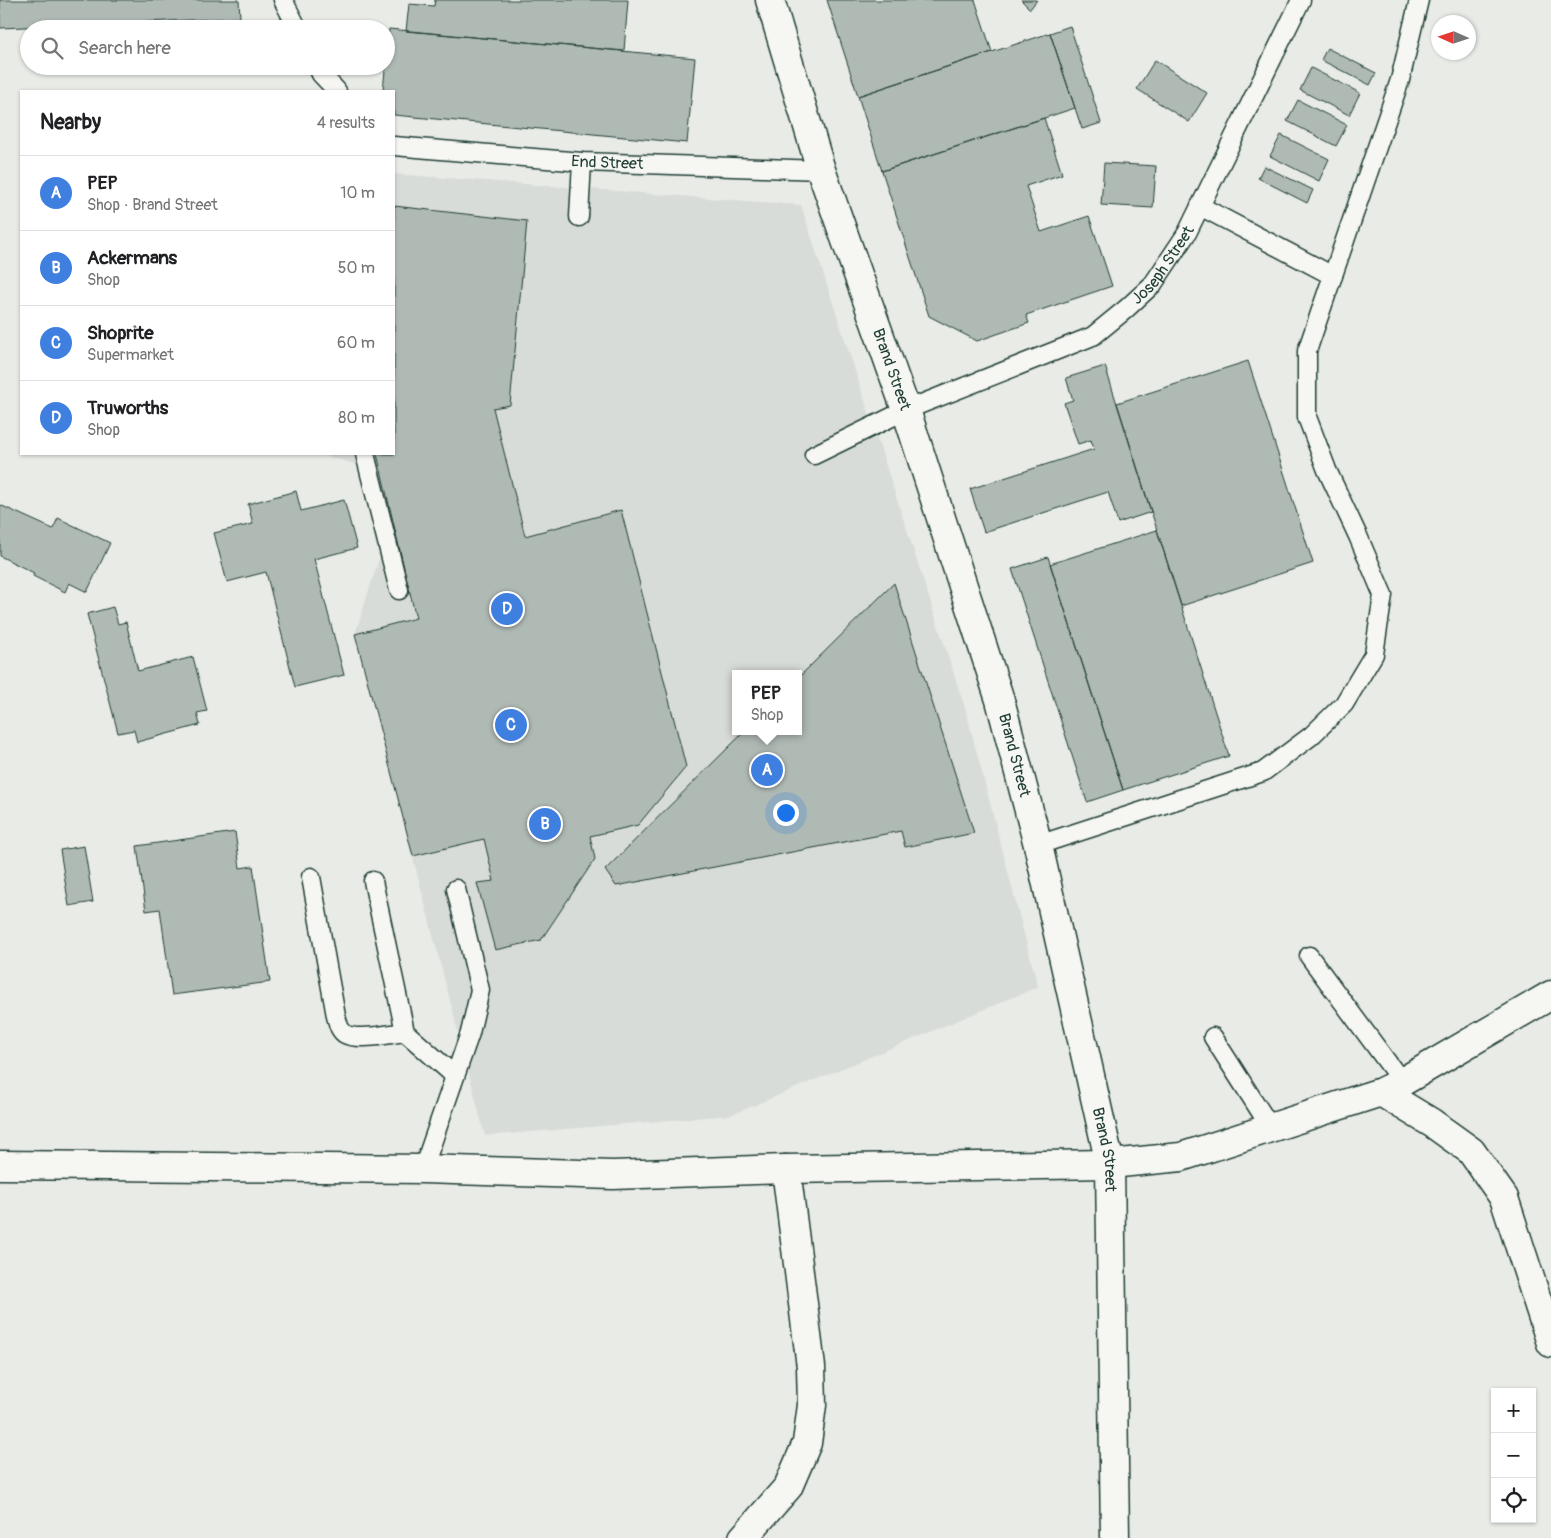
<!DOCTYPE html>
<html lang="en">
<head>
<meta charset="utf-8">
<style>
	:root { --surface:#fff; --page:#f2f2f2; --text:#202124; --muted:#757577; --line:#e0e0e0; --accent:#db2777 }
	body { margin:0; font-family:Pangolin,sans-serif; background:var(--page); color:var(--text) }
	.controls { position:absolute; right:15px; bottom:15px; display:grid; overflow:hidden; border-radius:0px; box-shadow:0 1px 4px #0004 }
	.controls button { width:45px; height:45px; display:grid; place-items:center; padding:0; border:0; border-bottom:1px solid var(--line); background:var(--surface); color:var(--text); font:25px sans-serif }
	.compass { position:absolute; left:1431px; top:15px; width:45px; height:45px; border-radius:50%; background:var(--surface); box-shadow:0 1px 4px #0004; rotate:273deg }
	.you { position:absolute; left:785px; top:812px; width:18px; height:18px; margin:-12px; border:4px solid #fff; border-radius:50%; background:#1a73e8; box-shadow:0 0 0 8px #1a73e833 }
	.badge { display:grid; place-items:center; width:32px; height:32px; border-radius:50%; background:var(--accent); color:#fff; font-size:16px; font-weight:700 }
	.pin { position:absolute; translate:-50% -50%; border:2px solid #fff; box-shadow:0 1px 5px #0006 }
	.popup { position:absolute; left:732px; top:670px; width:70px; height:65px; box-sizing:border-box; display:grid; place-content:center; border-radius:0px; background:var(--surface); filter:drop-shadow(0 1px 4px #0005); font-size:16px; white-space:nowrap; color:var(--muted) }
	.popup b { font-size:19px; color:var(--text) }
	.popup::after { content:''; position:absolute; left:50%; top:100%; margin-left:-10px; border:10px solid transparent; border-top-color:var(--surface) }
	.list { margin:0; padding:0; list-style:none }
	h2 { display:flex; justify-content:space-between; align-items:center; height:65px; margin:0; padding:0 20px; font-size:21px }
	h2 small { font-size:16px; font-weight:400; color:var(--muted) }
	.list li { display:grid; grid-template-columns:32px 1fr auto; gap:15px; align-items:center; box-sizing:border-box; height:75px; padding:0 20px; border-top:1px solid var(--line) }
	.list b { display:block; font-size:19px; white-space:nowrap }
	.list p { margin:0; font-size:16px; white-space:nowrap; color:var(--muted) }
	.list em { font-size:16px; font-style:normal; color:var(--muted) }
	.icon { flex:none; width:28px; height:28px; fill:none; stroke:currentColor; stroke-width:2; stroke-linecap:round; stroke-linejoin:round }
	.map { position:relative; flex:none; width:1551px; height:1538px; overflow:hidden }
	.search { position:absolute; background:var(--surface); box-shadow:0 1px 4px #0004; left:20px; top:20px; width:375px; height:55px; display:flex; align-items:center; gap:12px; box-sizing:border-box; padding:0 18px; border-radius:28px; color:var(--muted); font-size:19px }
	.panel { position:absolute; background:var(--surface); box-shadow:0 1px 4px #0004; left:20px; top:90px; width:375px; height:365px; border-radius:0px }
	.map>svg:first-child { display:block }
	.built { fill:#d8dcd8; fill-rule:evenodd }
	.building { fill:#b0bab5; stroke:#1f3d34 }
	.lines { fill:none; stroke-linecap:round; stroke-linejoin:round }
	.lane-casing { stroke:#1f3d34; stroke-width:21 }
	.street-casing { stroke:#1f3d34; stroke-width:31 }
	.secondary-casing { stroke:#1f3d34; stroke-width:31 }
	.lane { stroke:#f6f6f2; stroke-width:18 }
	.street { stroke:#f6f6f2; stroke-width:28 }
	.secondary { stroke:#f6f6f2; stroke-width:28 }
	.labels { text-anchor:middle; dominant-baseline:central; stroke-width:4; stroke-linejoin:round; paint-order:stroke }
	.street-label { font-size:16px; fill:#1f3d34; stroke:#f6f6f2 }
</style>
</head>
<body>
<div class="map">
<svg width="1551" height="1538" viewBox="0 0 1551 1538">
	<rect width="100%" height="100%" fill="#e9ebe7"/>
	<filter id="ink" filterUnits="userSpaceOnUse"><feTurbulence type="fractalNoise" baseFrequency=".02" numOctaves="2"/><feDisplacementMap in="SourceGraphic" scale="10" xChannelSelector="R" yChannelSelector="G"/><feConvolveMatrix kernelMatrix="1 2 1 2 8 2 1 2 1" color-interpolation-filters="sRGB"/></filter>
	<g filter="url(#ink)">
		<!-- built -->
		<path class="built" d="M394 174 801 205 966 711 1038 987 731 1115 485 1136 355 634 379 559 358 465 319 454H394ZM736 674H798V731H736Z"/>
		<!-- building -->
		<path class="building" d="M0 0H239L240 18 0 28Z
			M435 0H628L624 51 406 31 409 4 434 6Z
			M827 0H975L992 52 858 96Z
			M1021 0H1037L1030 9Z
			M1070 26 1101 123 1082 129 1050 33Z
			M389 29 695 58 687 143 394 115V91H383Z
			M1050 33 1075 108 882 171 858 96Z
			M1327 48 1376 73 1370 85 1321 60Z
			M1155 60 1207 93 1189 122 1137 89Z
			M1311 68 1360 93 1349 115 1300 90Z
			M1298 100 1347 125 1336 146 1287 121Z
			M1044 118 1062 174 1026 186 1041 232 1089 216 1112 286 1026 315 1029 323 977 341 929 316 882 171Z
			M1281 135 1329 159 1319 181 1270 156Z
			M1104 163 1156 166 1153 208 1101 205Z
			M1264 166 1313 190 1307 203 1258 178Z
			M394 206 527 221 510 405 493 408 525 536 621 510 686 767 638 825 590 836 595 859 541 940 495 950 477 883 494 881 484 839 413 856 355 634 416 618 377 454H394Z
			M1248 361 1313 563 1181 606 1117 403Z
			M1105 366 1151 512 1118 523 1108 492 984 532 970 489 1094 449 1091 440 1078 444 1064 403 1073 400 1066 378Z
			M296 491 301 511 344 500 357 548 314 559 344 675 295 687 266 572 227 582 214 533 253 524 248 504Z
			M0 505 53 529 58 518 110 543 87 592 69 583 65 592 33 576 34 573 0 556Z
			M1157 530 1229 756 1123 790 1050 564Z
			M1048 557 1123 790 1087 802 1012 569Z
			M894 583 974 833 905 847 901 831 616 886 605 870 745 731H798V678Z
			M113 607 118 624 126 622 138 671 193 657 207 711 197 713 200 725 137 742 134 730 118 733 87 614Z
			M235 832 240 868 253 866 270 982 172 995 160 909 146 911 137 846Z
			M84 846 93 902 69 906 60 850Z"/>
		<g class="lines">
			<!-- lane casing -->
			<g class="lane-casing">
				<g id="lane">
					<path d="M283 0 298 29"/>
					<path d="M317 66 321 74 337 91"/>
					<path id="s1" d="M394 146 582 162 821 170"/>
					<path d="M1200 206 1333 276"/>
					<path d="M579 217 582 162"/>
					<path d="M365 454 399 590"/>
					<path id="s2" d="M814 455 906 410 1093 336 1126 309 1153 284 1187 233 1301 0"/>
					<path d="M1038 845 1263 772 1311 736 1344 704 1374 654 1383 595 1358 536 1327 470 1307 417V351L1400 80 1419 0"/>
					<path d="M311 877 336 1016C338 1023 339 1030 345 1034 357 1041 390 1034 405 1032"/>
					<path d="M373 881 405 1032 455 1076"/>
					<path d="M1309 956 1402 1082"/>
					<path d="M1213 1037 1271 1128"/>
					<path d="M423 1169 470 1033 480 990 456 889"/>
				</g>
			</g>
			<!-- street casing -->
			<g class="street-casing">
				<path id="street" d="M1381 1092 1432 1123 1471 1151 1504 1198 1551 1343
					M1110 1164 1181 1157 1381 1092 1402 1082 1551 995"/>
			</g>
			<!-- secondary casing -->
			<g class="secondary-casing">
				<g id="secondary">
					<path id="s3" d="M770 0 821 170 906 410 1000 700 1038 845 1110 1164 1115 1538"/>
					<path d="M0 1165 423 1169 613 1175 786 1169 1110 1164"/>
					<path d="M743 1538 788 1487 807 1443 812 1405 811 1367 786 1169"/>
				</g>
			</g>
			<!-- lane -->
			<use href="#lane" class="lane"/>
			<!-- street -->
			<use href="#street" class="street"/>
			<!-- secondary -->
			<use href="#secondary" class="secondary"/>
		</g>
	</g>
	<g class="labels">
		<!-- street labels -->
		<g class="street-label">
			<text stroke="none"><textPath href="#s1" startOffset="214">End Street</textPath></text>
			<text stroke="none"><textPath href="#s2" startOffset="404">Joseph Street</textPath></text>
			<text stroke="none"><textPath href="#s3" startOffset="389">Brand Street</textPath></text>
			<text stroke="none"><textPath href="#s3" startOffset="794">Brand Street</textPath></text>
			<text stroke="none"><textPath href="#s3" startOffset="1199">Brand Street</textPath></text>
		</g>
	</g>
</svg>
<div class="controls">
<button>+</button>
<button>−</button>
<button><svg class="icon" aria-label="locate" viewBox="0 0 24 24"><circle cx="12" cy="12" r="6"/><path d="M12 2v4M12 18v4M2 12h4M18 12h4"/></svg></button>
</div>
<svg class="compass" viewBox="-18 -18 36 36"><path d="M0-13l5 13h-10z" fill="#e53935"/><path d="M0 13l5-13h-10z" fill="#757577"/></svg>
<div class="you"></div>
<div class="pin badge" style="left:767px;top:770px;background:#3f7fe0">A</div>
<div class="popup"><b>PEP</b>Shop</div>
<div class="pin badge" style="left:545px;top:824px;background:#3f7fe0">B</div>
<div class="pin badge" style="left:511px;top:725px;background:#3f7fe0">C</div>
<div class="pin badge" style="left:507px;top:609px;background:#3f7fe0">D</div>
<div class="search"><svg class="icon" aria-label="search" viewBox="0 0 24 24"><circle cx="10" cy="10" r="6"/><path d="M15 15l6 6"/></svg>Search here</div>
<section class="panel">
<h2>Nearby<small>4 results</small></h2>
<ul class="list">
<li><span class="badge" style="background:#3f7fe0">A</span><div><b>PEP</b><p>Shop · Brand Street</p></div><em>10 m</em></li>
<li><span class="badge" style="background:#3f7fe0">B</span><div><b>Ackermans</b><p>Shop</p></div><em>50 m</em></li>
<li><span class="badge" style="background:#3f7fe0">C</span><div><b>Shoprite</b><p>Supermarket</p></div><em>60 m</em></li>
<li><span class="badge" style="background:#3f7fe0">D</span><div><b>Truworths</b><p>Shop</p></div><em>80 m</em></li>
</ul>
</section>
</div>
</body>
</html>
